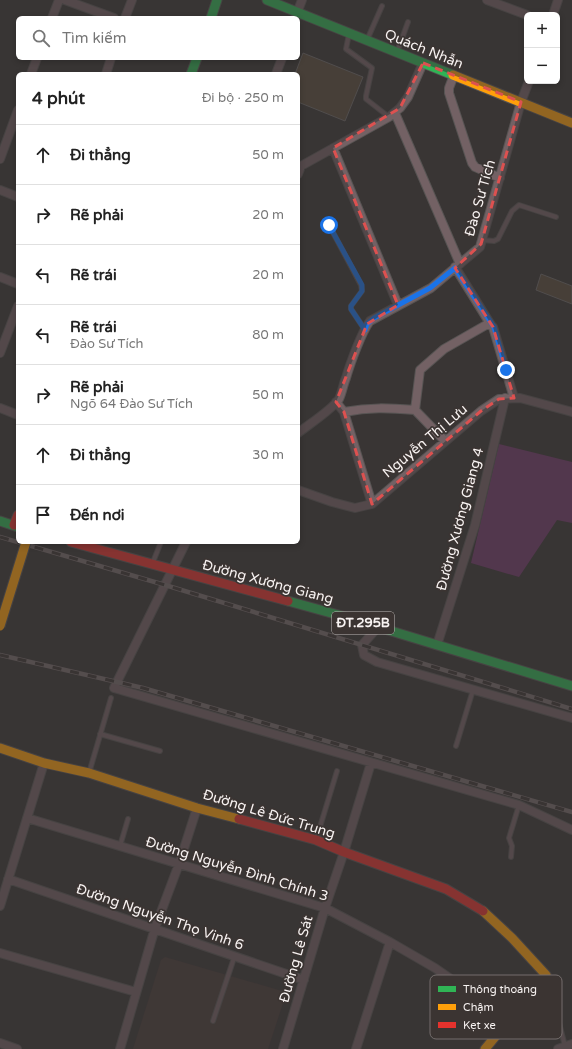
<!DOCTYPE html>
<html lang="vi">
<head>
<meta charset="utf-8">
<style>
	:root { --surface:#fff; --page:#f6f6f6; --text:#222; --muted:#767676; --line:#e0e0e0 }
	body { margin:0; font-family:"Varela Round",sans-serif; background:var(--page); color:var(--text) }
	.controls { position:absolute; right:12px; top:12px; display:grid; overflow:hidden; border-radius:6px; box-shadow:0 2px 6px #0003 }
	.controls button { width:36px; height:36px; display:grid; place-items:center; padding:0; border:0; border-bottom:1px solid var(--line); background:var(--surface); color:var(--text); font:20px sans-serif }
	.stop { position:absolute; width:12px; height:12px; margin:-9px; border:3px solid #1a73e8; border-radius:50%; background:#fff }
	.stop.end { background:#1a73e8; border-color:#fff; box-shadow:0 1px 4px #0008 }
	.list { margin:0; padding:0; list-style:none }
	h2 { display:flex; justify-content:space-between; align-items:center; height:52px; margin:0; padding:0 16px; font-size:17px }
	h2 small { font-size:13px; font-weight:400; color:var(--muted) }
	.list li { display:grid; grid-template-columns:26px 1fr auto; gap:12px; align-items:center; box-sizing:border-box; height:60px; padding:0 16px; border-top:1px solid var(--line) }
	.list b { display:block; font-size:15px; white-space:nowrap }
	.list p { margin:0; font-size:13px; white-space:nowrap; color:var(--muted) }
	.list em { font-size:13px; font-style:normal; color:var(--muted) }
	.icon { flex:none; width:22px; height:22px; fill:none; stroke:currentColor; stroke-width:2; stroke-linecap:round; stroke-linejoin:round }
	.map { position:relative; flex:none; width:572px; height:1049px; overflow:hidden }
	.search { position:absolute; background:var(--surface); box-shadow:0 2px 6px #0003; left:16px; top:16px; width:284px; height:44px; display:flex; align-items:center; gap:10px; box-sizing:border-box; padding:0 14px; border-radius:6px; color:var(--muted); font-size:15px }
	.panel { position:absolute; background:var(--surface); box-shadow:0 2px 6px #0003; left:16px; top:72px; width:284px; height:472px; border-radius:6px }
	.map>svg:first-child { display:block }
	.built { fill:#483c38 }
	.water { fill:#723a6c }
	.building { fill:#594d3c; stroke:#6d6a69 }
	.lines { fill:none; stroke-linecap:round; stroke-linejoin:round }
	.lane-casing { stroke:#575453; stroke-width:6 }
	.street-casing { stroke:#575453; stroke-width:10 }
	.fast-casing { stroke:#575453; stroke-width:11 }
	.slow-casing { stroke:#575453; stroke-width:11 }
	.jam-casing { stroke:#575453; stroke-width:11 }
	.lane { stroke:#736164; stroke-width:4 }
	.street { stroke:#736164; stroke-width:8 }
	.fast { stroke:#30b455; stroke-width:9 }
	.slow { stroke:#ff9f0a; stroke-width:9 }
	.jam { stroke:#e5322d; stroke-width:9 }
	.rail-casing { stroke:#756b6b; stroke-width:4.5 }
	.rail { stroke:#3b3432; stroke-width:3; stroke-dasharray:9; stroke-linecap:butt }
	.slow-bridge-casing { stroke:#575453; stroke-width:11; stroke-linecap:butt }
	.slow-bridge { stroke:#ff9f0a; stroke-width:9 }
	.route { stroke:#1a73e8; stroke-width:5 }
	.marked { fill:none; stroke:#dd5150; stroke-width:3; stroke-dasharray:8 5; stroke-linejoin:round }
	.labels { text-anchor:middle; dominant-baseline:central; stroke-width:3.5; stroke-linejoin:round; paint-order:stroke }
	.shield { fill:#3b3432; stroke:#bfbab8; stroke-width:1 }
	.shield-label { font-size:13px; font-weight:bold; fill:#f8f3f2 }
	.street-label { font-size:14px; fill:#f8f3f2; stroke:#3b3432 }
	.key { fill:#3b3432; stroke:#746d6c; stroke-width:1 }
	.key-label { font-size:11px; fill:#f8f3f2 }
</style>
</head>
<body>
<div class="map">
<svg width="572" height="1049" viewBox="0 0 572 1049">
	<rect width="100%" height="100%" fill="#393534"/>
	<!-- built -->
	<path class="built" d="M165 957 282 991 285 997 268 1049H133L161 960Z"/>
	<!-- water -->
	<path class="water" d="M499 444 572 462V523L557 520 519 577 471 563Z"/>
	<!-- building -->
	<path class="building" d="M303 53 363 77 345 121 298 102V74H295Z
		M541 274 572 286V304L536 290Z"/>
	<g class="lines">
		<!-- lane casing -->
		<g class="lane-casing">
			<path id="lane" d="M349 34 346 49 372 68 366 96V99L389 117
				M367 40 382 6
				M397 52 408 22
				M329 225 361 285 362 291 351 306V309L365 330
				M482 240 494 241 498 239 512 211 519 205 556 217
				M153 562 161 542
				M100 734 160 751
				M456 746 473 690
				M89 773 111 698
				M316 840 337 771
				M120 846 128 819
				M511 857 512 846 509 838 519 805
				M547 977 565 1046
				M213 1021 235 955"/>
		</g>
		<!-- street casing -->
		<g class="street-casing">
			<path id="street" d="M65 0 114 18
				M487 0 527 15
				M553 15 558 0
				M52 18 59 0
				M125 18 132 0
				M295 18 302 0
				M31 74 37 58
				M106 74 111 58
				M276 74 282 58
				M454 75 449 88V93L472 163 475 167 500 178
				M395 113 460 264
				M333 148 398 305
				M0 159 18 110
				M298 174 301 166 389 117 400 108 408 97 423 63
				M0 190 18 197
				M455 267 491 325
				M0 277 18 284
				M0 353 18 306
				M336 402 344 412 372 504
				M0 408 18 415
				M344 412C370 407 388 408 415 410
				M298 433C308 425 333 409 339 399 342 393 343 385 346 378 350 364 362 331 370 321L431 288 480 247 521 102 529 81
				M445 441 415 410 420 370 444 349 486 325H491L493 327 514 398
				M298 490 332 502 355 508 372 504 481 411 499 399 520 398 572 412
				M186 542 114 688 519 805 572 830
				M378 627 362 645 364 655 377 662 572 718
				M437 645 475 525 505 398
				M27 818 325 908 390 942 435 968 464 988 507 1024
				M8 879 304 980
				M0 906 44 763
				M0 953 136 992
				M0 1043 17 1049
				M120 1049 155 928 179 864 197 808
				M283 1049 325 908 344 852 371 763
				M356 1049 390 942
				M558 1049 572 1044"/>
		</g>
		<!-- fast casing -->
		<g class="fast-casing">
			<path id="fast" d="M267 0 453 75
				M211 18 217 0
				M191 74 197 58
				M0 521 18 527
				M288 601 342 616 572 686"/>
		</g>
		<!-- slow casing -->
		<g class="slow-casing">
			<path id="slow" d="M453 75 572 123
				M0 748 44 763 89 773 197 808 239 819
				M483 911 512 938 546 975 485 1049"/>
		</g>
		<!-- jam casing -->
		<g class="jam-casing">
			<path id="jam" d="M14 525 18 515
				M71 542 288 601
				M239 819 316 840 344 852 446 889 483 911"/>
		</g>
		<!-- lane -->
		<use href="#lane" class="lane"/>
		<!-- street -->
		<use href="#street" class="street"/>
		<!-- fast -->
		<use href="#fast" class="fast"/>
		<!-- slow -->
		<use href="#slow" class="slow"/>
		<!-- jam -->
		<use href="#jam" class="jam"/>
		<!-- rail casing -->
		<g class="rail-casing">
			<path id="rail" d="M0 537 165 585 572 709
				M0 655 143 688 572 812"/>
		</g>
		<!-- rail -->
		<use href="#rail" class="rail"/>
		<!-- slow-bridge casing -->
		<g class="slow-bridge-casing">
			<path id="slow-bridge" d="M0 626 26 542"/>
		</g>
		<!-- slow-bridge -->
		<use href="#slow-bridge" class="slow-bridge"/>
	</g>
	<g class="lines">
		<!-- route -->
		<path class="route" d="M329 225 362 285V291L351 306V309L365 330 367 324 374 318 430 288 455 268 494 327 506 370"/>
	</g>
	<!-- marked area -->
	<path d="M0 0H572V1049H0ZM423 63 521 102 481 244 455 268 493 327 514 398 499 399 481 411 372 504 344 412 336 402 367 324 398 305 333 148 400 108Z" fill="#393534" fill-opacity=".55" fill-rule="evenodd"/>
	<path class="marked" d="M423 63 521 102 481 244 455 268 493 327 514 398 499 399 481 411 372 504 344 412 336 402 367 324 398 305 333 148 400 108Z"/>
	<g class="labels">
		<!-- shield labels -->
		<rect class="shield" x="332" y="612" width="62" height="22" rx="3"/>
		<g class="shield-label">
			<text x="363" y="623">ĐT.295B</text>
		</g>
		<!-- street labels -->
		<g class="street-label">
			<text transform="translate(424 49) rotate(22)">Quách Nhẫn</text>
			<text transform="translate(480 198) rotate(-74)">Đào Sư Tích</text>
			<text transform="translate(425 441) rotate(-40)">Nguyễn Thị Lưu</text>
			<text transform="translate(460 519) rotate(-75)">Đường Xương Giang 4</text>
			<text transform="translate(268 582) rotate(15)">Đường Xương Giang</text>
			<text transform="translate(269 814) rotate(17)">Đường Lê Đức Trung</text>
			<text transform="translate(237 869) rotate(17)">Đường Nguyễn Đình Chính 3</text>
			<text transform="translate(160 917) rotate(19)">Đường Nguyễn Thọ Vinh 6</text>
			<text transform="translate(296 959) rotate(-74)">Đường Lê Sát</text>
		</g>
	</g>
	<!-- legend -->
	<rect x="430" y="975" width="132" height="64" rx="6" class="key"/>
	<rect x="438" y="986" width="18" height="6" fill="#30b455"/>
	<rect x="438" y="1004" width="18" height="6" fill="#ff9f0a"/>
	<rect x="438" y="1022" width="18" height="6" fill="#e5322d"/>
	<g class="key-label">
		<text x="463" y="993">Thông thoáng</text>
		<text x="463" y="1011">Chậm</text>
		<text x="463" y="1029">Kẹt xe</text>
	</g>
</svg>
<div class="controls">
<button>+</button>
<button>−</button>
</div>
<div class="stop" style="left:329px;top:225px"></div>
<div class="stop end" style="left:506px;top:370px"></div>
<div class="search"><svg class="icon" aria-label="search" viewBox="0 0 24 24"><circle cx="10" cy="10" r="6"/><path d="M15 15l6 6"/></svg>Tìm kiếm</div>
<section class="panel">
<h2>4 phút<small>Đi bộ · 250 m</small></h2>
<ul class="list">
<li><svg class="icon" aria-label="ahead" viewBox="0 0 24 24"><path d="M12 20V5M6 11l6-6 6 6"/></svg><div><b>Đi thẳng</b></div><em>50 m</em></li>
<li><svg class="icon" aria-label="right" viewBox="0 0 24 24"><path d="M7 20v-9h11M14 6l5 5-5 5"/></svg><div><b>Rẽ phải</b></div><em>20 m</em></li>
<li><svg class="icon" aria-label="left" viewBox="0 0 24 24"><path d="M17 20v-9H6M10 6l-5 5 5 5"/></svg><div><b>Rẽ trái</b></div><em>20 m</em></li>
<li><svg class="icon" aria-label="left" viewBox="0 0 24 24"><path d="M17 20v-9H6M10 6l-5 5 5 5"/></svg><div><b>Rẽ trái</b><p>Đào Sư Tích</p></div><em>80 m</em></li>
<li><svg class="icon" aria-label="right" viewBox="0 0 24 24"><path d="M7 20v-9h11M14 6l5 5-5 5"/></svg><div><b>Rẽ phải</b><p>Ngõ 64 Đào Sư Tích</p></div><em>50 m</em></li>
<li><svg class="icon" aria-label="ahead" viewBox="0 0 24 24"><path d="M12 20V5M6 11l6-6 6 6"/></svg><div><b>Đi thẳng</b></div><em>30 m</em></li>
<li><svg class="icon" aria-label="arrive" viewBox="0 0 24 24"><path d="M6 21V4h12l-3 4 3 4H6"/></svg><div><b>Đến nơi</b></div></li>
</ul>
</section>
</div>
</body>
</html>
